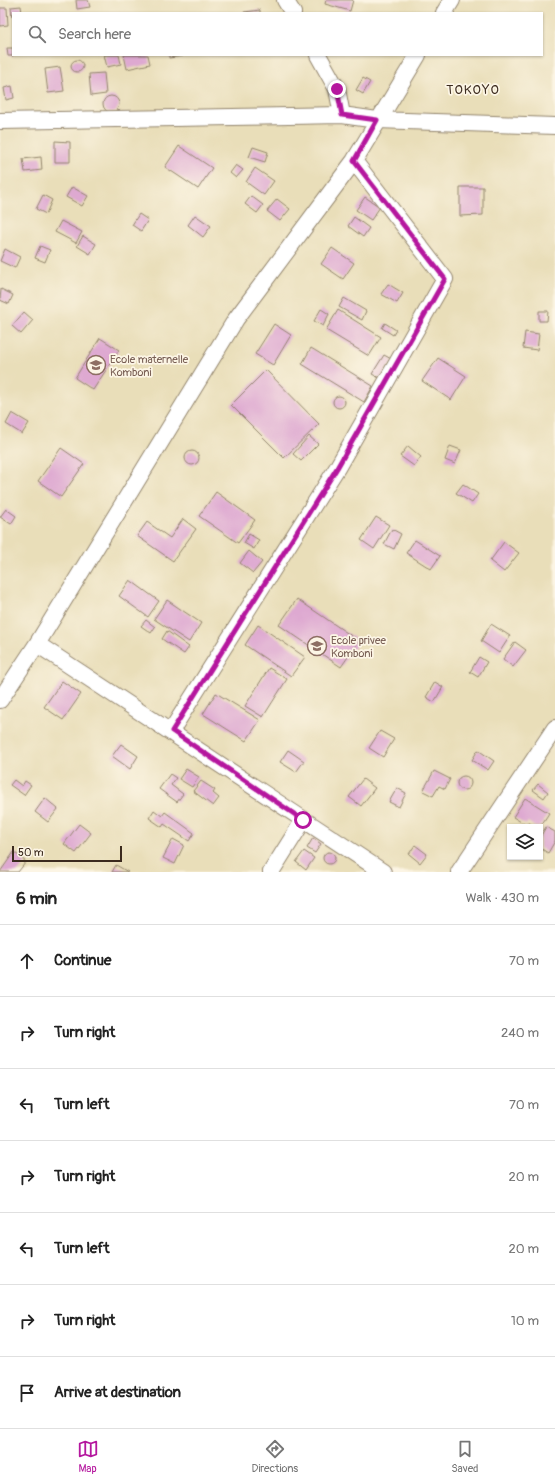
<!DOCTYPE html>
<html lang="en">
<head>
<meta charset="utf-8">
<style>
	:root { --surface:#fff; --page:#f2f2f2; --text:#222; --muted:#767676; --line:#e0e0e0; --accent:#b5179e }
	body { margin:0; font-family:Pangolin,sans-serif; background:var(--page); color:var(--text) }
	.controls { position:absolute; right:12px; bottom:12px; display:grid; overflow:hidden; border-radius:0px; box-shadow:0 1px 3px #0004 }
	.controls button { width:36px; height:36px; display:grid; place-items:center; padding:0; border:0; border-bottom:1px solid var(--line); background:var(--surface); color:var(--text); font:20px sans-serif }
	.scale { position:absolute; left:12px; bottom:10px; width:110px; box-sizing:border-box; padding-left:4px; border:2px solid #3b2a1e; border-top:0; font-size:11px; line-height:14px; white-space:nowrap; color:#3b2a1e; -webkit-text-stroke:3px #fcf5e5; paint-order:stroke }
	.stop { position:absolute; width:12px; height:12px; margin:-9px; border:3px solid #b5179e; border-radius:50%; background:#fff }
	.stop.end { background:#b5179e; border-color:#fff; box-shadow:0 1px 4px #0008 }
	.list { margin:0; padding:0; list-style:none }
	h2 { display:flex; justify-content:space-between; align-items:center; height:52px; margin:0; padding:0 16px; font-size:17px }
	h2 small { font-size:13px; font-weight:400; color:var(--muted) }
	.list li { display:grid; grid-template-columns:26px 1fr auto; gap:12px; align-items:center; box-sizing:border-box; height:72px; padding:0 16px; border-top:1px solid var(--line) }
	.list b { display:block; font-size:15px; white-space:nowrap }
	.list em { font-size:13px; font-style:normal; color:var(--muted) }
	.icon { flex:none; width:22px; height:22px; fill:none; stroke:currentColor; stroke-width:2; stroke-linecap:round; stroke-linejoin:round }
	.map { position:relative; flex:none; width:555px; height:872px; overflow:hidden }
	.search { position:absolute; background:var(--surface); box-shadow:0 1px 3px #0004; left:12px; right:12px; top:12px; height:44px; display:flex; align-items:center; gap:10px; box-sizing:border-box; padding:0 14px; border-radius:0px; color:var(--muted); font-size:15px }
	.sheet { height:556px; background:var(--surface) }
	nav { display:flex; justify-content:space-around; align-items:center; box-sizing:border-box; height:56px; border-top:1px solid var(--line); background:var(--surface); font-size:11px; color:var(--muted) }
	nav a { display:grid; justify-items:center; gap:2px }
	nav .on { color:var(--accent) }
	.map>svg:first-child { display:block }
	.building { fill:#dea9d1 }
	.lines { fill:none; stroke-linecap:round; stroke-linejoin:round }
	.street-casing { stroke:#92846c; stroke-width:18 }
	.street { stroke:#fff; stroke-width:16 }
	.route { stroke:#b5179e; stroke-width:5 }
	.labels { text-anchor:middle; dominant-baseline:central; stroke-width:3.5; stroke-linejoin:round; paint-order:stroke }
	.education-label { font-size:11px; fill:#785e54; stroke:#fcf5e5; text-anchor:start }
	.quarter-label { font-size:13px; letter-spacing:1px; fill:#3b2a1e; stroke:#fcf5e5 }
</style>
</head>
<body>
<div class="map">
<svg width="555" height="872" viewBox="0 0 555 872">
	<rect width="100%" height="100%" fill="#fcf5e5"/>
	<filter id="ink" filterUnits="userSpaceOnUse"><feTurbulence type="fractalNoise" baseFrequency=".025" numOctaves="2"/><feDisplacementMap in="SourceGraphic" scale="8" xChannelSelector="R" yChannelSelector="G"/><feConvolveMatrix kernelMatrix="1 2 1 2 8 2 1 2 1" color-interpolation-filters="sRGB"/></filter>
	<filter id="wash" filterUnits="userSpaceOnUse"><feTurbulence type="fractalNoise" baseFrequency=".012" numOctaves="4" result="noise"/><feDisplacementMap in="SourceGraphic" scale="16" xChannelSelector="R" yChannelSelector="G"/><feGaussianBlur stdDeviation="0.9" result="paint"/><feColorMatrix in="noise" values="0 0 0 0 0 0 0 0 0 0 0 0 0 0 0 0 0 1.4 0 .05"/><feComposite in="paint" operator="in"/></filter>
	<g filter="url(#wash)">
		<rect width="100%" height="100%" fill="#e9deb9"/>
		<g id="blocks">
			<!-- building -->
			<path class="building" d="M76 0H88L90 7 77 9Z
				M326 0H353L350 11 325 4Z
				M21 6 22 13H13L12 17 11 7Z
				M0 8H7L8 25 0 26Z
				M260 10V13H244V12Z
				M7 48H13V56H8Z
				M104 55H119L121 64 107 67Z
				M124 55H148L150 64 127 69Z
				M169 55H183V56L169 58Z
				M71 66a6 6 0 1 1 12 0a6 6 0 1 1-12 0Z
				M60 67 64 91 48 93 45 69Z
				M104 73 106 94 91 96 89 74Z
				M363 78 370 82 363 94 356 90Z
				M12 86 14 98 6 100 4 88Z
				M103 104a8 8 0 1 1 16 0a8 8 0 1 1-16 0Z
				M55 141 70 142V162H55Z
				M179 146 212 168 198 189 165 167Z
				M253 147 268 152 265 162 249 157Z
				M41 157 42 170 25 172 23 159Z
				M236 165 243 170 236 178 230 173Z
				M255 168 274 181 264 195 246 182Z
				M72 187 88 196 82 206 66 197Z
				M460 187H483V215L460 216Z
				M43 195 52 200 46 214 36 209Z
				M251 196 263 205 257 213 245 204Z
				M365 197 380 207 371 220 356 210Z
				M277 199 290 209 280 221 267 211Z
				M139 214 148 220 141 231 132 225Z
				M195 215 211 226 203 237 188 225Z
				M354 217 369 228 363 237 348 226Z
				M61 221 82 232 76 243 55 232Z
				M83 236 96 244 90 254 77 246Z
				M40 246 50 250 45 262 35 258Z
				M332 248 354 263 343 279 321 264Z
				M5 249 20 257 15 268 0 261Z
				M388 284 403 293 397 303 381 294Z
				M1 289 13 295 9 304 0 300Z
				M344 298 366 311 362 320 339 307Z
				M321 309 329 314 323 326 314 321Z
				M338 310 381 337 369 356 326 330Z
				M539 311H548L547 321H539Z
				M24 312 33 320 21 334 12 326Z
				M385 323 396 330 393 335 382 328Z
				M274 324 291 335 273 365 255 354Z
				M525 332 539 334 537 350 523 348Z
				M100 338 119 350 93 390 75 378Z
				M311 348 373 386 364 402 302 364Z
				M384 355 393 360 381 379 372 374Z
				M438 358 466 376 451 400 422 381Z
				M266 370 319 424 284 458 231 405Z
				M333 402a6 6 0 1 1 12 0a6 6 0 1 1-12 0Z
				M12 413 29 423 22 434 6 424Z
				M309 436 318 444 301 461 293 454Z
				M408 446 421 457 414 466 400 456Z
				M450 446 461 450 455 464 445 460Z
				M61 448 84 464 61 497 38 481Z
				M185 458a7 7 0 1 1 14 0a7 7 0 1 1-14 0Z
				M463 484 478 494 472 503 456 493Z
				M216 492 255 520 238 543 199 516Z
				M6 509 16 516 11 524 0 517Z
				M376 517 389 525 374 549 361 540Z
				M183 519 196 529 173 561 137 536 147 522 170 538Z
				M392 529 401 534 394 549 384 544Z
				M249 534 259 540 254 549 244 543Z
				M415 540 440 556 431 569 406 553Z
				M504 542 519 553 504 572 490 561Z
				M249 551 262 562 253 573 240 563Z
				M130 580 159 601 148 617 119 596Z
				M297 599 359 641 341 667 279 625Z
				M167 600 201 623 189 642 154 619Z
				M146 620 155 627 151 633 141 626Z
				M491 624 510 636 499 653 481 641Z
				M258 625 305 657 291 676 245 645Z
				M167 631 189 647 184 654 162 639Z
				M515 642 526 650 513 667 503 659Z
				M479 657 487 662 478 677 470 672Z
				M269 668 287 679 263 717 245 706Z
				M62 681 81 694 63 720 44 707Z
				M435 682 443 687 434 702 426 697Z
				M216 693 260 720 246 741 203 714Z
				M380 731 394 739 383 757 369 748Z
				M121 744 138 756 130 769 112 756Z
				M288 750 304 761 296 772 280 762Z
				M478 750 494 761 488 770 472 760Z
				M186 769 199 777 192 787 179 779Z
				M434 771 450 779 445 789 439 786 433 796 423 791Z
				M170 774 176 778 171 785 183 794 177 802 159 789Z
				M457 783a7 7 0 1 1 14 0a7 7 0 1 1-14 0Z
				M363 779 375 788 361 806 349 797Z
				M14 780 22 786 25 781 31 785 24 795 10 785Z
				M201 781 215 790 213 793 219 798 213 806 193 791Z
				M538 784 548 792 544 798 533 790Z
				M397 788 406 793 399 807 389 802Z
				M45 798 58 809 48 822 35 812Z
				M525 798 549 813 540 827H535L528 822 526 825 513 817Z
				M154 810 162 816 165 812 194 833 189 841 164 824 162 827 149 818Z
				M79 824 91 833 76 853 64 844Z
				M546 827 555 832V841L548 853 540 848V837Z
				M313 838 321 844 315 853 307 848Z
				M173 839 184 845 175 864 163 858Z
				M415 845 427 854 420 863 409 854Z
				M304 851 314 858 306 870 296 862Z
				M323 858a6 6 0 1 1 12 0a6 6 0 1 1-12 0Z
				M14 852 26 862 18 872H0Z
				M116 865 128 872H112Z"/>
		</g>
	</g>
	<g filter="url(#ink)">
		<use href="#blocks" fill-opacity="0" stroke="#92846c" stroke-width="1"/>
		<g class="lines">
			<!-- street casing -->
			<g class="street-casing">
				<path id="street" d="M285 0 293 13
					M444 13 452 0
					M318 55 337 89 342 115
					M0 121 342 115 377 120 555 126
					M37 644 383 872
					M0 700 37 644 236 319 354 161 418 55
					M171 731 337 468 445 279 354 161
					M271 872 303 821
					M459 872 555 728"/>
			</g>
			<!-- street -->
			<use href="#street" class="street"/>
		</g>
	</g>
	<g class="lines" filter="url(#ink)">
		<!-- route -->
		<path class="route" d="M303 820 172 731 337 468 445 279 354 161 377 120 342 115 337 89"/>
	</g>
	<!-- icons -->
	<defs>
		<g id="school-ring" transform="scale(1)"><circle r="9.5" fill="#fcf5e5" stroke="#8d6e63" stroke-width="1.5"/><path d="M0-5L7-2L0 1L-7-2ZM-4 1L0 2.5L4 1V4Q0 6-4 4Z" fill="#8d6e63"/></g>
	</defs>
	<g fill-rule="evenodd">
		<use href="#school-ring" x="96" y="365"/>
		<use href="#school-ring" x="317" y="646"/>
	</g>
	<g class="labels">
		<!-- education labels -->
		<g class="education-label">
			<text x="110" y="359">Ecole maternelle<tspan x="110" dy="13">Komboni</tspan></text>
			<text x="331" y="640">Ecole privee<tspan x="331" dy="13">Komboni</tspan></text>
		</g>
		<!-- quarter labels -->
		<g class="quarter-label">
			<text x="473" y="90">TOKOYO</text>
		</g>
	</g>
</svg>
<div class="controls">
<button><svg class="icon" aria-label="layers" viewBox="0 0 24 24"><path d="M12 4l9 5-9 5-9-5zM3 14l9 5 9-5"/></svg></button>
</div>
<div class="scale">50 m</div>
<div class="stop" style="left:303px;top:820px"></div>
<div class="stop end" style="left:337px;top:89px"></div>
<div class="search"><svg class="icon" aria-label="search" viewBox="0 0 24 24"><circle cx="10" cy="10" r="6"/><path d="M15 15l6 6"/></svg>Search here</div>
</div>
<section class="sheet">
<h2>6 min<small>Walk · 430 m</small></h2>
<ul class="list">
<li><svg class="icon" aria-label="ahead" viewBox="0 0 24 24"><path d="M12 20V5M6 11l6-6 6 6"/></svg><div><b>Continue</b></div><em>70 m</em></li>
<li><svg class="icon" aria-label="right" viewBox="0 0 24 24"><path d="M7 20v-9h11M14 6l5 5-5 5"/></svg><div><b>Turn right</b></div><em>240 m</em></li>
<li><svg class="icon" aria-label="left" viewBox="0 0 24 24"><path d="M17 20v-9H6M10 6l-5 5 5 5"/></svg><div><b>Turn left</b></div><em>70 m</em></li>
<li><svg class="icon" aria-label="right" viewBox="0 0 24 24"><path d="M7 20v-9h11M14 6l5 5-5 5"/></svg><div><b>Turn right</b></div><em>20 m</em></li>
<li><svg class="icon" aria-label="left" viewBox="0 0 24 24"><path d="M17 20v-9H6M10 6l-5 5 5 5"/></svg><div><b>Turn left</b></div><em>20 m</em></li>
<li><svg class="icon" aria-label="right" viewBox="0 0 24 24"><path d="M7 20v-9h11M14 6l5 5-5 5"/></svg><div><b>Turn right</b></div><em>10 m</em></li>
<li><svg class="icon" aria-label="arrive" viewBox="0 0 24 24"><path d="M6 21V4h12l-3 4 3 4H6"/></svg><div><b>Arrive at destination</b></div></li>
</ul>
</section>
<nav>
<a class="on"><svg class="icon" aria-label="map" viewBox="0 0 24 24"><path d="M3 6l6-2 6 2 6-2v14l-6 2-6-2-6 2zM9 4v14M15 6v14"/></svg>Map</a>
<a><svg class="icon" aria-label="directions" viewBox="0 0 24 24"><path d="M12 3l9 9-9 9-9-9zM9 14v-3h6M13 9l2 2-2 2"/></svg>Directions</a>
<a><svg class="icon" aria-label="saved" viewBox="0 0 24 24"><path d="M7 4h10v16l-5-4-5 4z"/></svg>Saved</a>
</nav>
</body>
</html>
